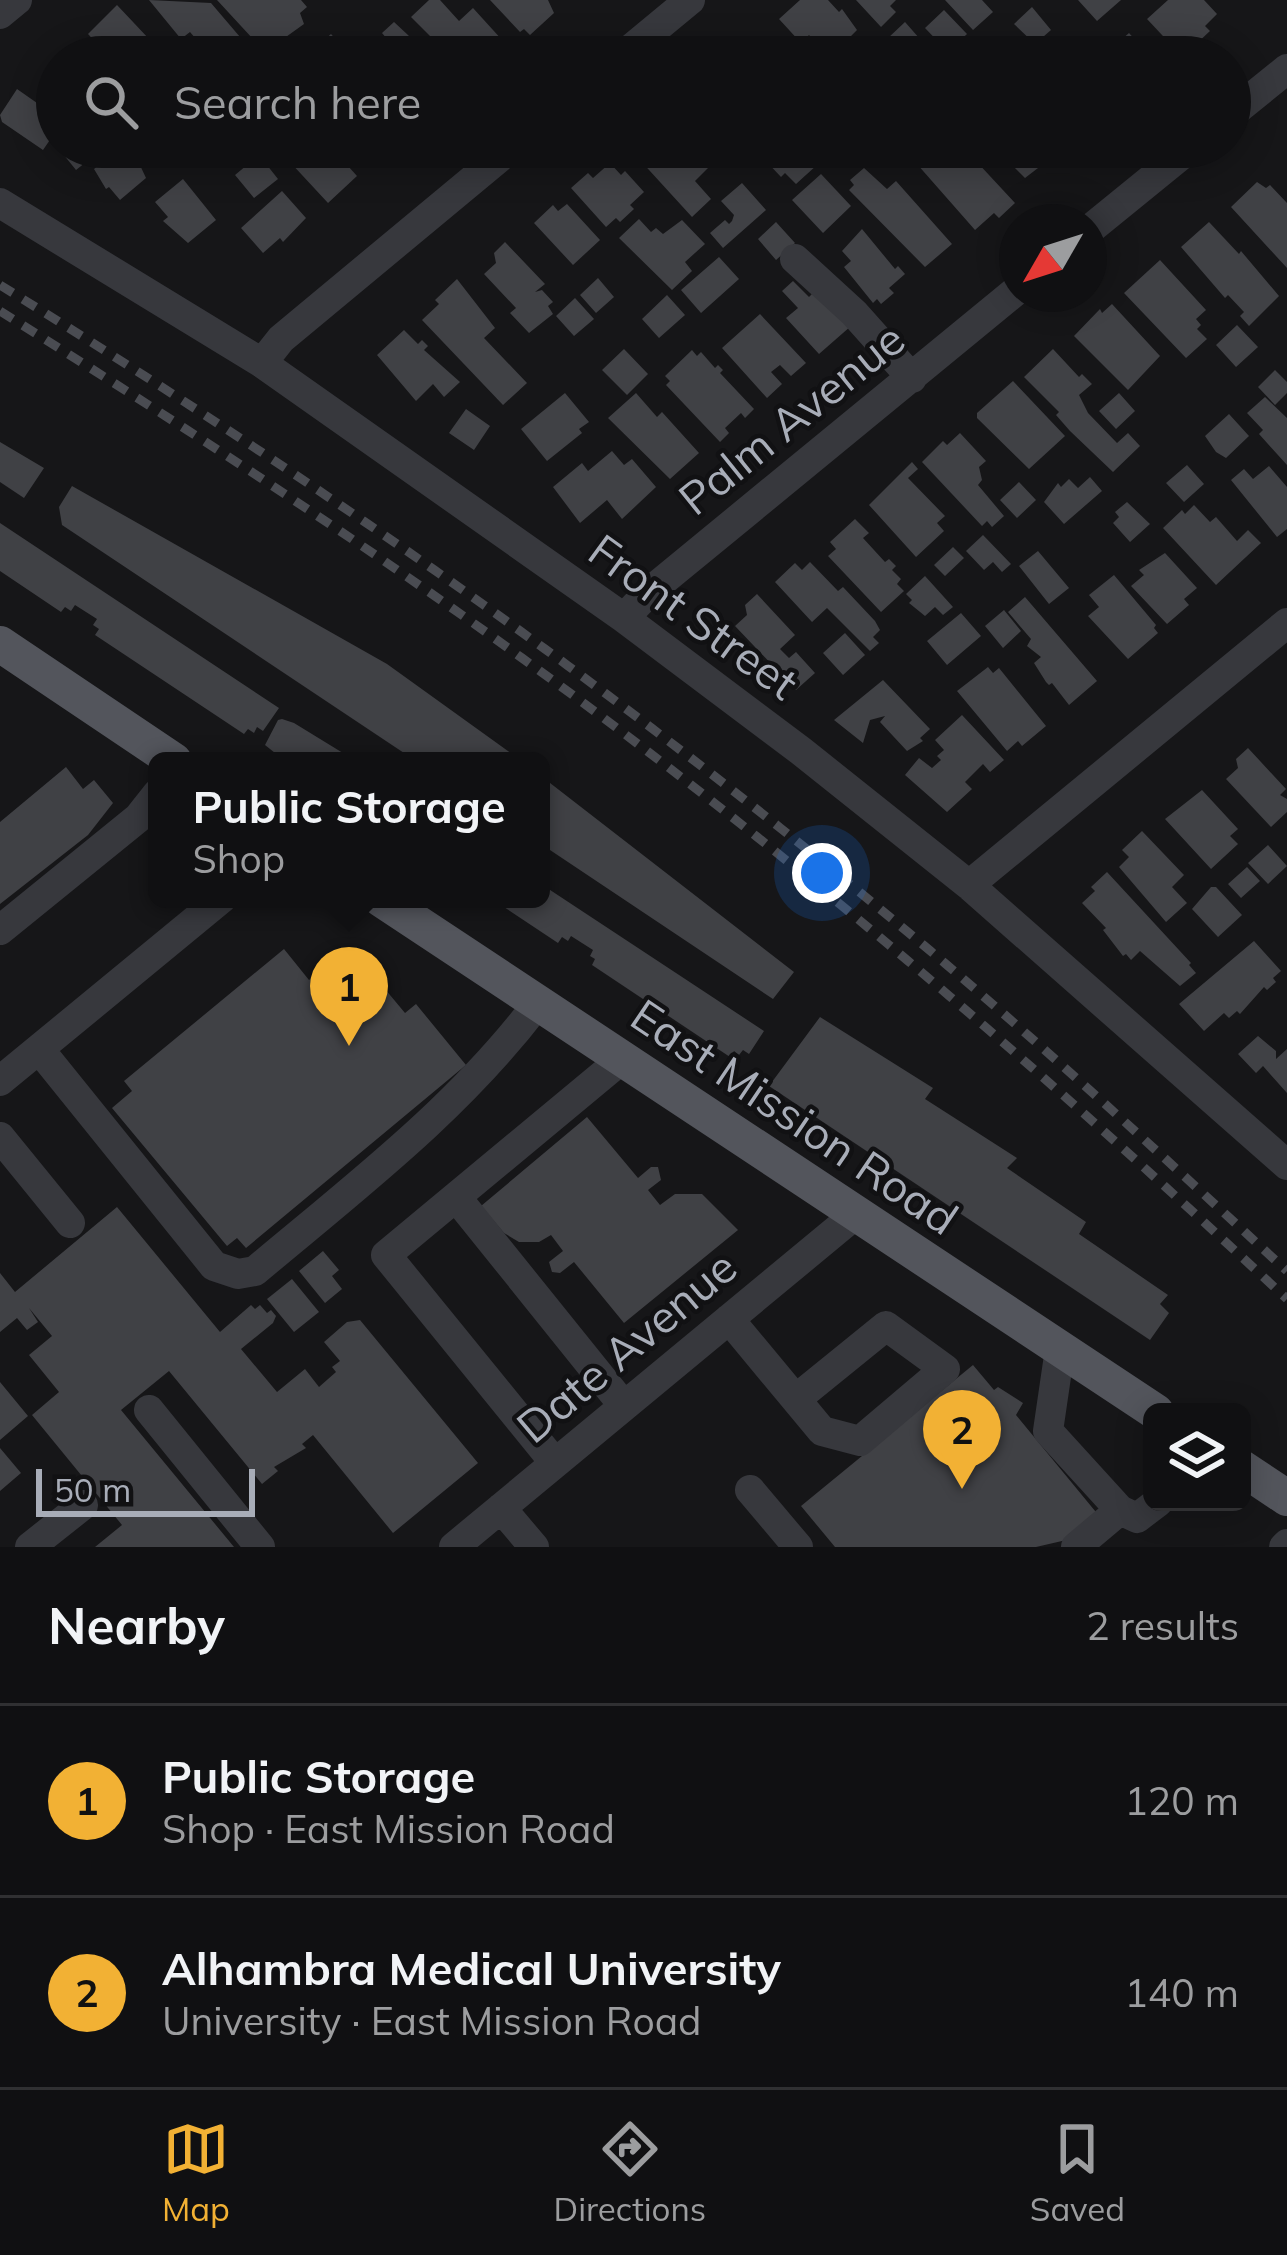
<!DOCTYPE html>
<html lang="en">
<head>
<meta charset="utf-8">
<style>
	:root { --surface:#101012; --page:#19191b; --text:#f1f3f6; --muted:#9c9d9f; --line:#303032; --accent:#f2b134 }
	body { margin:0; font-family:Mulish,sans-serif; background:var(--page); color:var(--text) }
	.controls { position:absolute; right:36px; bottom:36px; display:grid; overflow:hidden; border-radius:18px; box-shadow:0 6px 30px #0003 }
	.controls button { width:108px; height:108px; display:grid; place-items:center; padding:0; border:0; border-bottom:3px solid var(--line); background:var(--surface); color:var(--text); font:60px sans-serif }
	.compass { position:absolute; left:999px; top:204px; width:108px; height:108px; border-radius:50%; background:var(--surface); box-shadow:0 6px 30px #0003; rotate:231deg }
	.scale { position:absolute; left:36px; bottom:30px; width:219px; box-sizing:border-box; padding-left:12px; border:6px solid #a8adb8; border-top:0; font-size:33px; line-height:42px; white-space:nowrap; color:#a8adb8; -webkit-text-stroke:9px #111113; paint-order:stroke }
	.you { position:absolute; left:822px; top:873px; width:42px; height:42px; margin:-30px; border:9px solid #fff; border-radius:50%; background:#1a73e8; box-shadow:0 0 0 18px #1a73e833 }
	.badge { display:grid; place-items:center; width:78px; height:78px; border-radius:50%; background:var(--accent); color:#111; font-size:39px; font-weight:700 }
	.pin { position:absolute; translate:-50% -99px; filter:drop-shadow(0 3px 6px #0008) }
	.pin::after { content:''; position:absolute; top:63px; width:42px; height:36px; background:inherit; clip-path:polygon(0 0,100% 0,50% 100%) }
	.popup { position:absolute; left:148px; top:752px; width:402px; height:156px; box-sizing:border-box; display:grid; place-content:center; border-radius:18px; background:var(--surface); filter:drop-shadow(0 3px 9px #0005); font-size:39px; white-space:nowrap; color:var(--muted) }
	.popup b { font-size:45px; color:var(--text) }
	.popup::after { content:''; position:absolute; left:50%; top:100%; margin-left:-24px; border:24px solid transparent; border-top-color:var(--surface) }
	.list { margin:0; padding:0; list-style:none }
	h2 { display:flex; justify-content:space-between; align-items:center; height:156px; margin:0; padding:0 48px; font-size:51px }
	h2 small { font-size:39px; font-weight:400; color:var(--muted) }
	.list li { display:grid; grid-template-columns:78px 1fr auto; gap:36px; align-items:center; box-sizing:border-box; height:192px; padding:0 48px; border-top:3px solid var(--line) }
	.list b { display:block; font-size:45px; white-space:nowrap }
	.list p { margin:0; font-size:39px; white-space:nowrap; color:var(--muted) }
	.list em { font-size:39px; font-style:normal; color:var(--muted) }
	.icon { flex:none; width:66px; height:66px; fill:none; stroke:currentColor; stroke-width:2; stroke-linecap:round; stroke-linejoin:round }
	.map { position:relative; flex:none; width:1287px; height:1547px; overflow:hidden }
	.search { position:absolute; background:var(--surface); box-shadow:0 6px 30px #0003; left:36px; right:36px; top:36px; height:132px; display:flex; align-items:center; gap:30px; box-sizing:border-box; padding:0 42px; border-radius:66px; color:var(--muted); font-size:45px }
	.sheet { height:540px; background:var(--surface) }
	nav { display:flex; justify-content:space-around; align-items:center; box-sizing:border-box; height:168px; border-top:3px solid var(--line); background:var(--surface); font-size:33px; color:var(--muted) }
	nav a { display:grid; justify-items:center; gap:6px }
	nav .on { color:var(--accent) }
	.map>svg:first-child { display:block }
	.building { fill:#404145 }
	.lines { fill:none; stroke-linecap:round; stroke-linejoin:round }
	.minor { stroke:#37383d; stroke-width:30 }
	.major { stroke:#53555c; stroke-width:36 }
	.rail { stroke:#4a4c52; stroke-width:9; stroke-dasharray:15 12; stroke-linecap:butt }
	.labels { text-anchor:middle; dominant-baseline:central; stroke-width:9; stroke-linejoin:round; paint-order:stroke }
	.street-label { font-size:45px; fill:#a8adb8; stroke:#111113 }
</style>
</head>
<body>
<div class="map">
<svg width="1287" height="1547" viewBox="0 0 1287 1547">
	<rect width="100%" height="100%" fill="#161618"/>
	<!-- building -->
	<path class="building" d="M149 0 211 3 257 57H200L207 52 190 32 181 39Z
		M217 0H301L307 7 300 13 304 24 265 52Z
		M429 0H440L459 21 473 8 503 41 497 51 490 57H451L411 17Z
		M490 0H548L554 13 530 35 524 29 520 32Z
		M800 0H828L839 12 842 9 857 30 850 37 868 57H815L813 54 820 47 809 35 801 43 779 19Z
		M856 0H896L890 6 896 12 881 27Z
		M945 0H982L993 12 973 30Z
		M1078 0H1121L1097 21Z
		M1168 0H1204L1217 14 1205 26 1210 31 1194 46 1189 41 1177 51 1147 19Z
		M117 5 166 57H110L88 34Z
		M1032 7 1051 30 1035 44 1014 24Z
		M944 10 967 34 948 52 925 28Z
		M394 22 408 35 427 57H402L382 33Z
		M905 22 927 47 933 42 942 52 937 57H903L887 39Z
		M1129 33 1151 57H1102Z
		M331 34 348 53 343 57H318L312 51Z
		M17 89 57 117V136L54 134 43 150 2 122 0 115Z
		M62 147H97L100 151 76 170 59 149Z
		M120 147H148L132 160 136 165 139 163 146 178 120 200 109 187 106 189 94 169Z
		M276 147H331L357 176 328 203Z
		M628 147H697L712 164 695 181 711 199 692 217Z
		M776 147H800L817 165 796 184 785 173 781 177 764 159Z
		M853 147H891L871 166Z
		M902 147H963L1015 203 999 218 994 213 975 230Z
		M991 147H1048L1055 155 1025 178 1013 166 1023 158 1018 153 1007 164Z
		M259 155 278 179 254 198 235 175Z
		M610 163 621 175 625 171 644 192 630 205 634 209 620 222 616 218 606 227 571 188 588 173 593 178Z
		M864 168 887 189 896 181 952 244 925 267 849 190 854 185 850 180Z
		M821 174 851 206 823 233 792 200Z
		M183 179 216 220 188 243 163 221 168 217 155 202Z
		M1257 182 1266 188 1270 185 1287 203V268L1231 207Z
		M742 183 766 210 723 248 710 233 725 220 729 224 732 221 734 215 721 201Z
		M282 191 306 218 283 242 280 238 263 253 241 228Z
		M567 204 600 240 573 265 534 223 553 205 558 211Z
		M639 219 651 232 656 228 663 234 682 220 705 244 685 262 692 271 672 290 619 238Z
		M776 222 795 243 776 260 758 239Z
		M1209 222 1239 254 1241 251 1279 296 1249 326 1240 316 1244 312 1228 295 1225 298 1181 247Z
		M862 229 895 269 898 266 905 274 889 288 894 293 881 304 877 299 873 303 844 267 851 261 842 251Z
		M505 242 545 284 535 292 542 290 553 302 548 306 553 314 529 333 510 313 516 308 484 274 496 263 494 253Z
		M719 257 739 279 701 313 681 290Z
		M1160 260 1206 310 1196 319 1201 325 1197 329 1207 339 1186 358 1124 293Z
		M598 278 614 297 596 313 580 295Z
		M457 279 495 328 484 338 527 383 503 405 422 320 439 304 435 300Z
		M793 281 809 297 817 289 851 326 819 354 786 318 798 308 782 291Z
		M667 295 685 315 659 338 642 319Z
		M575 298 594 319 574 336 556 316Z
		M1112 304 1160 356 1128 390 1074 336 1100 309 1102 313Z
		M760 314 806 363 791 376 780 365 771 372 782 384 767 398 722 348Z
		M1237 325 1258 347 1236 367 1216 345Z
		M404 330 418 344 422 340 428 346 424 350 460 382 444 397 433 384 416 401 377 355Z
		M624 349 648 374 627 395 602 370Z
		M1053 349 1079 377 1082 374 1092 384 1079 395 1088 413 1117 443 1128 433 1140 446 1113 472 1070 431 1056 415 1059 412 1024 377Z
		M692 350 697 356 701 352 715 368 718 365 723 370 720 373 754 409 745 418 741 413 725 428 729 433 720 442 666 385 670 381 665 376Z
		M1275 370 1287 382V393L1275 405 1258 387Z
		M1013 381 1065 436 1029 469 977 418V413Z
		M565 393 589 422 579 429 582 433 547 461 521 429Z
		M636 393 657 417 662 412 699 453 670 479 608 418Z
		M1119 393 1135 411 1116 429 1099 411Z
		M1265 397 1287 418V465L1259 434 1263 430 1247 413Z
		M466 409 490 426 474 450 449 433Z
		M1229 414 1249 436 1226 458 1216 452 1205 436Z
		M960 433 986 461 979 467 982 480 978 485 1004 516 992 527 987 521 982 526 922 462 943 441 947 445Z
		M0 442 44 468 24 498 0 482Z
		M612 451 624 465 632 459 656 487 622 519 607 500 580 523 553 487 582 463 588 471Z
		M912 462 918 469 908 478 945 516 937 523 944 531 916 557 869 505Z
		M1187 465 1204 484 1184 502 1166 483Z
		M1269 466 1287 487V529L1277 537 1231 480 1244 469 1253 479Z
		M1090 477 1102 491 1064 524 1044 502 1058 483 1061 487 1069 479 1078 488Z
		M1019 482 1036 500 1017 518 1000 500Z
		M72 486 387 664 522 761H416L62 525 59 507Z
		M1127 502 1150 524 1130 542 1113 523 1119 517 1115 512Z
		M1194 505 1210 522 1216 517 1237 541 1248 530 1261 543 1216 585 1163 528 1182 510 1185 514Z
		M855 519 869 533 863 538 885 562 889 559 896 566 892 570 901 579 897 584 904 591 881 612 828 556 836 549 830 542Z
		M0 523 279 708 263 731 257 727 254 733 248 729 244 734 95 635 99 629 93 625 97 619 75 605 71 611 65 607 61 612 0 571Z
		M983 535 1011 564 1002 572 993 562 984 570 966 551Z
		M953 547 964 558 945 576 934 565Z
		M1038 551 1069 588 1049 604 1019 566Z
		M1165 553 1197 588 1184 599 1189 605 1167 624 1131 586 1144 575 1139 570Z
		M810 562 838 591 843 587 875 621 880 630 873 637 879 643 870 651 827 608 812 622 775 582 795 563 802 570Z
		M1114 575 1156 625 1154 628 1158 633 1128 659 1088 616 1099 607 1089 595Z
		M925 576 953 607 943 615 935 607 925 616 909 603 912 600 906 594Z
		M757 594 795 635 780 649 789 658 796 652 815 673 796 690 735 626 747 615 745 605Z
		M1025 597 1097 681 1069 705 1052 683 1049 685 1046 682 1034 663 1041 657 1027 646 1031 639 1008 612Z
		M1004 610 1021 631 1003 648 985 626Z
		M961 613 981 636 947 665 927 641Z
		M845 633 865 655 843 675 823 653Z
		M988 667 993 673 999 668 1046 726 1022 746 1018 741 1007 751 957 691Z
		M883 680 930 729 920 738 923 741 907 751 880 722 885 716 870 720 863 743 834 720Z
		M962 715 1004 760 990 772 983 764 965 782 972 789 947 812 905 775 919 758 932 768 941 760 937 756 944 750 935 740Z
		M282 719 294 723 356 761H285L265 745 278 720Z
		M1248 748 1286 789 1280 795 1287 799V812L1271 827 1226 779 1238 768 1236 759Z
		M66 767 83 789 94 780 113 803 88 835 0 904V822Z
		M541 776 794 972 773 999 541 844Z
		M1202 790 1238 829 1230 836 1238 844 1211 869 1165 819Z
		M1142 831 1184 875 1172 887 1187 903 1166 922 1119 867 1129 857 1122 850Z
		M1268 845 1287 866 1268 884 1248 863Z
		M1247 867 1260 881 1241 898 1228 884Z
		M1107 872 1191 963 1189 965 1196 973 1180 986 1140 951 1131 960 1126 954 1123 956 1103 930 1106 928 1082 903 1095 891 1091 887Z
		M541 884 764 1031 749 1054 743 1050 739 1055 734 1051 730 1057 592 965 595 959 590 956 593 950 571 936 568 941 562 937 558 943 492 899H541Z
		M1211 887H1216L1242 915 1218 937 1192 909Z
		M1254 941 1281 971 1273 978 1276 982 1267 990 1264 987 1240 1014 1237 1011 1229 1018 1224 1013 1204 1031 1179 1004Z
		M284 949 309 980 340 954 365 985 375 977 405 1013 416 1004 466 1065 246 1248 237 1238 227 1246 112 1108 132 1091 124 1081Z
		M820 1017 933 1088 925 1099 1017 1158 1007 1168 1086 1222 1079 1234 1168 1295 1160 1304 1169 1313 1150 1340 769 1086Z
		M1258 1036 1276 1051V1059L1287 1049V1093L1263 1066 1256 1073 1238 1054Z
		M587 1117 638 1178 651 1167H658L661 1180 648 1190 660 1205 675 1194H702L738 1230 624 1323 574 1262 560 1273 552 1272 549 1262 563 1251 551 1235 539 1242H519L504 1233 481 1206Z
		M117 1207 220 1332 251 1305 255 1309 260 1305 267 1313 271 1310 276 1316 273 1323 241 1349 277 1392 305 1369 319 1387 336 1372 332 1367 340 1361 324 1342 347 1322 360 1320 478 1463 393 1533 313 1435 302 1444 306 1448 274 1467 278 1471 262 1484 169 1371 121 1410 234 1547H95L122 1525 32 1415 59 1392 29 1355 52 1336 29 1308 38 1322 27 1330 17 1318 0 1332V1273L15 1292Z
		M323 1251 339 1270 332 1276 342 1289 325 1303 299 1271Z
		M292 1279 319 1312 294 1332 267 1299Z
		M973 1365 994 1390 998 1387 1023 1403 1016 1415 1100 1517 1075 1538 1036 1547H835L801 1506Z
		M0 1382 28 1416 0 1440Z
		M0 1448 21 1473 0 1491Z"/>
	<g class="lines">
		<!-- minor -->
		<path class="minor" d="M0 14 17 0
			M621 57 690 0
			M1230 115 1287 69
			M0 203 262 363 624 618 801 751 969 885 1287 1165
			M1089 230 1191 147
			M795 259 854 313 912 378
			M262 363 281 339 512 147
			M624 618 648 593 1017 290
			M969 885 1287 623
			M0 930 138 818 157 794
			M39 1049 214 1266 238 1274 255 1271C355 1187 459 1108 538 1003
			M0 1081 221 899
			M0 1137 70 1223
			M456 1197 624 1406
			M729 1319 822 1431 860 1441 945 1369 886 1326 796 1399
			M1060 1349 1048 1431 1120 1510 1137 1518 1158 1502
			M149 1410 260 1547
			M555 1463 386 1255 622 1059
			M750 1490 798 1547
			M501 1508 534 1547
			M30 1547 83 1505
			M454 1547 856 1214
			M1076 1547 1120 1510
			M1284 1547 1287 1544"/>
		<!-- major -->
		<path class="major" d="M0 644 174 761
			M381 899 1156 1412
			M1242 1468 1287 1498"/>
		<!-- rail -->
		<path class="rail" d="M0 285C306 474 603 679 880 909 1020 1024 1153 1147 1287 1271
			M0 311C177 422 352 535 522 658 792 853 1044 1072 1287 1299"/>
	</g>
	<g class="labels">
		<!-- street labels -->
		<g class="street-label">
			<text transform="translate(791 418) rotate(-39)">Palm Avenue</text>
			<text transform="translate(694 616) rotate(36)">Front Street</text>
			<text transform="translate(795 1116) rotate(34)">East Mission Road</text>
			<text transform="translate(626 1346) rotate(-40)">Date Avenue</text>
		</g>
	</g>
</svg>
<div class="controls">
<button><svg class="icon" aria-label="layers" viewBox="0 0 24 24"><path d="M12 4l9 5-9 5-9-5zM3 14l9 5 9-5"/></svg></button>
</div>
<svg class="compass" viewBox="-18 -18 36 36"><path d="M0-13l5 13h-10z" fill="#e53935"/><path d="M0 13l5-13h-10z" fill="#9c9d9f"/></svg>
<div class="scale">50 m</div>
<div class="you"></div>
<div class="pin badge" style="left:349px;top:1046px">1</div>
<div class="popup"><b>Public Storage</b>Shop</div>
<div class="pin badge" style="left:962px;top:1489px">2</div>
<div class="search"><svg class="icon" aria-label="search" viewBox="0 0 24 24"><circle cx="10" cy="10" r="6"/><path d="M15 15l6 6"/></svg>Search here</div>
</div>
<section class="sheet">
<h2>Nearby<small>2 results</small></h2>
<ul class="list">
<li><span class="badge">1</span><div><b>Public Storage</b><p>Shop · East Mission Road</p></div><em>120 m</em></li>
<li><span class="badge">2</span><div><b>Alhambra Medical University</b><p>University · East Mission Road</p></div><em>140 m</em></li>
</ul>
</section>
<nav>
<a class="on"><svg class="icon" aria-label="map" viewBox="0 0 24 24"><path d="M3 6l6-2 6 2 6-2v14l-6 2-6-2-6 2zM9 4v14M15 6v14"/></svg>Map</a>
<a><svg class="icon" aria-label="directions" viewBox="0 0 24 24"><path d="M12 3l9 9-9 9-9-9zM9 14v-3h6M13 9l2 2-2 2"/></svg>Directions</a>
<a><svg class="icon" aria-label="saved" viewBox="0 0 24 24"><path d="M7 4h10v16l-5-4-5 4z"/></svg>Saved</a>
</nav>
</body>
</html>
